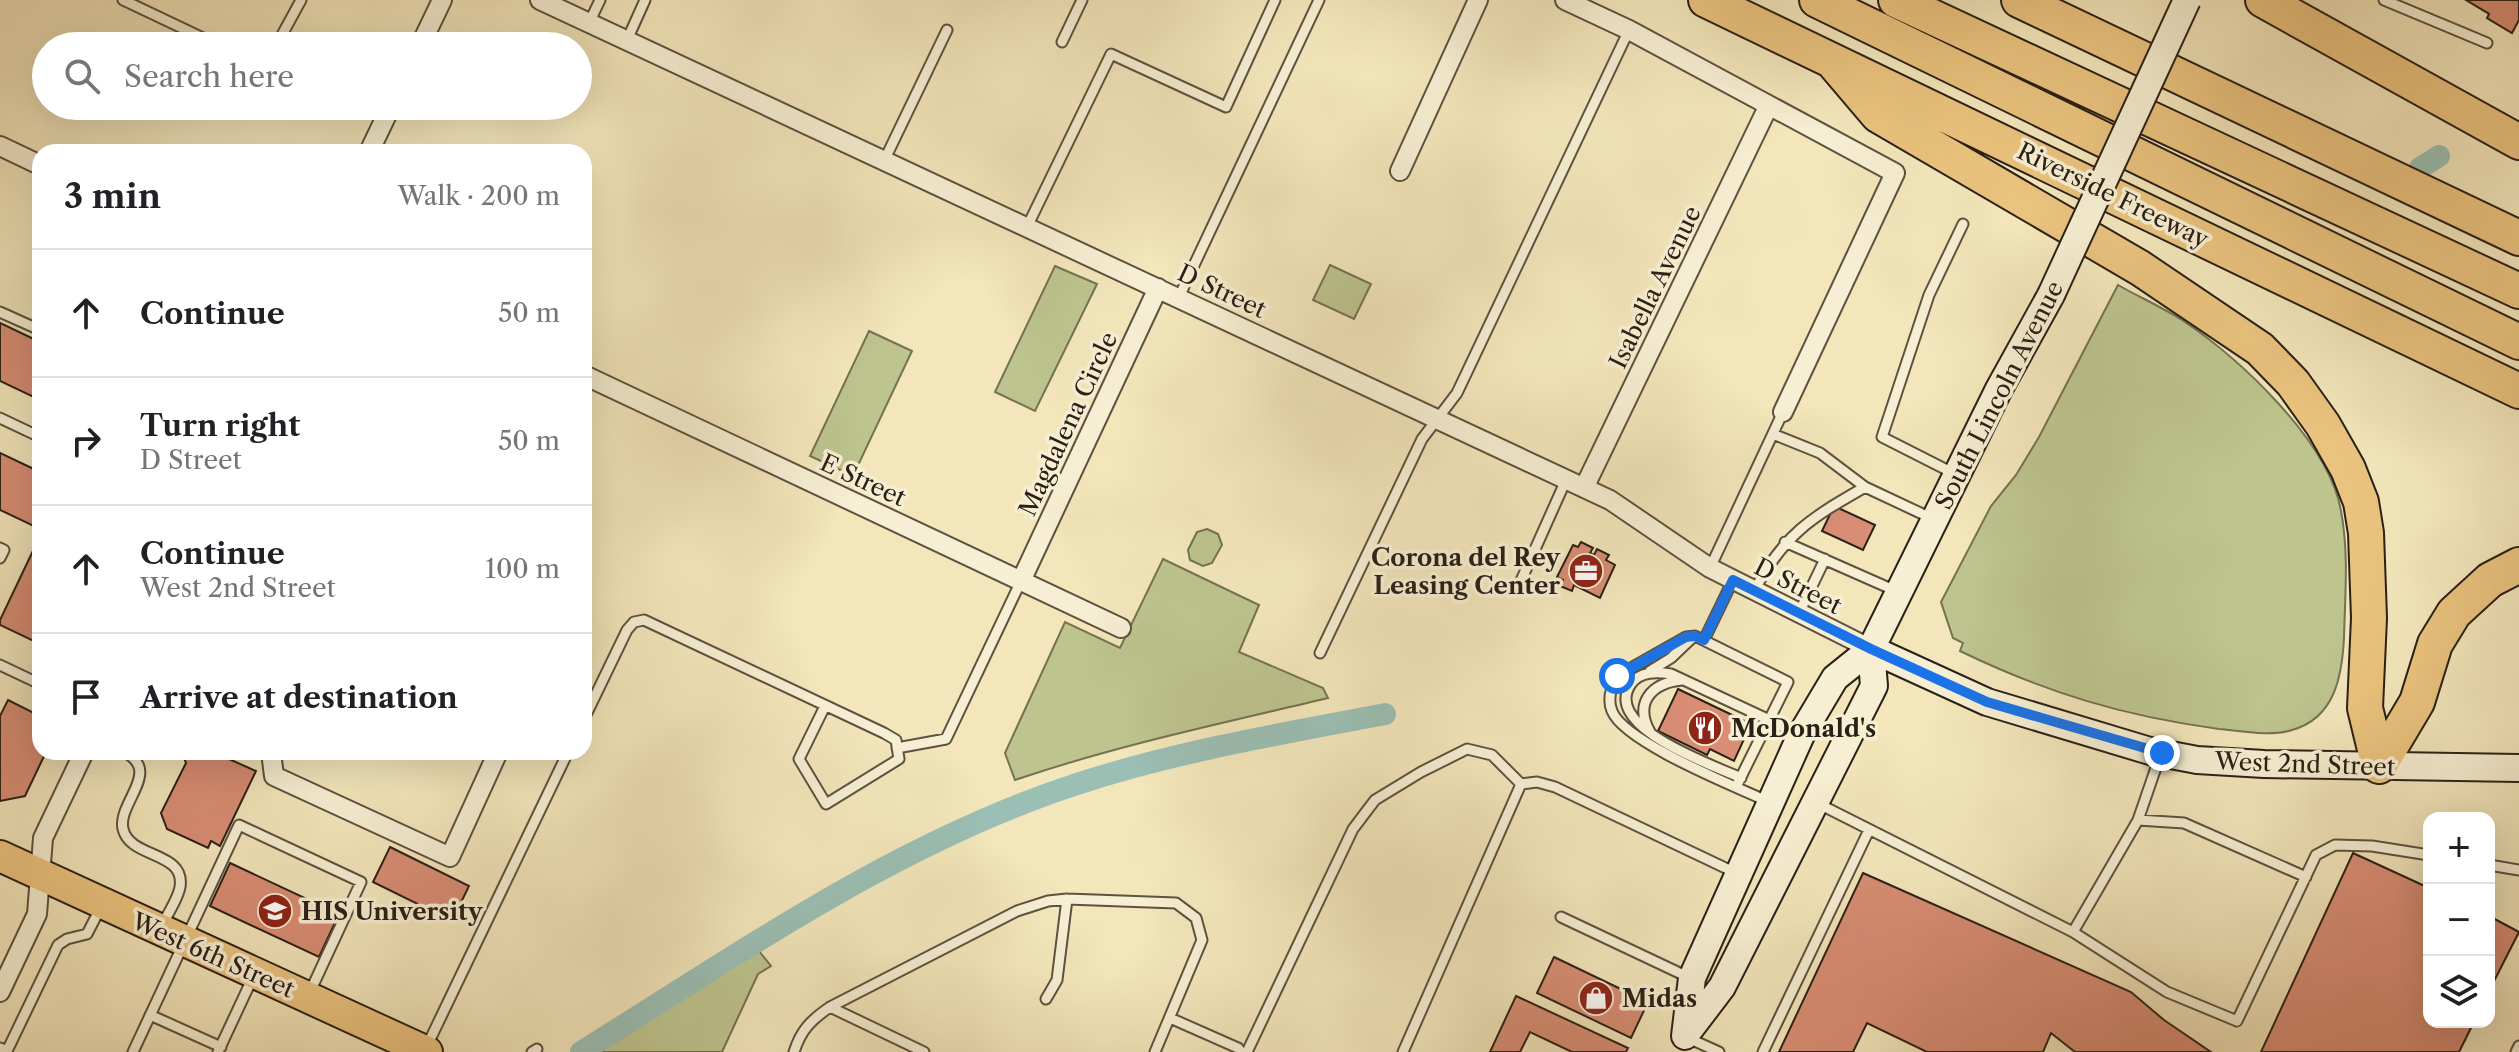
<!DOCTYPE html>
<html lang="en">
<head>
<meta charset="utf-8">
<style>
	:root { --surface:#fff; --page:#f6f6f6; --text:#202124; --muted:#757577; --line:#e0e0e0 }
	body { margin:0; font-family:"Libre Caslon Text",serif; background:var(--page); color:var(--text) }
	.controls { position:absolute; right:24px; bottom:24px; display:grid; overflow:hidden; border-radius:16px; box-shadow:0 8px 32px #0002 }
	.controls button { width:72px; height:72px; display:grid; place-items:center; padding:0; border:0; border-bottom:2px solid var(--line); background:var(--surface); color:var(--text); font:40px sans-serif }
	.stop { position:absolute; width:24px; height:24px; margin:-18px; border:6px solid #1a73e8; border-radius:50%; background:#fff }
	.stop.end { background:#1a73e8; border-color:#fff; box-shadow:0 2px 8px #0008 }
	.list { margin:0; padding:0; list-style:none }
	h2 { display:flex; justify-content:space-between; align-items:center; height:104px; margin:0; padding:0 32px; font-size:34px }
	h2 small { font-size:26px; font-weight:400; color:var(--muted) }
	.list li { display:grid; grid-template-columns:52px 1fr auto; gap:24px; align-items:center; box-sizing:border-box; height:128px; padding:0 32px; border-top:2px solid var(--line) }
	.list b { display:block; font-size:30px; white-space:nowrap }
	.list p { margin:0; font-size:26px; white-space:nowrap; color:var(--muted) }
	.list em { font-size:26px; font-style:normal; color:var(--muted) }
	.icon { flex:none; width:44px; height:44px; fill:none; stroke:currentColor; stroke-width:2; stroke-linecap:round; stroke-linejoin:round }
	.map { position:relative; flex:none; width:2519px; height:1052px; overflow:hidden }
	.search { position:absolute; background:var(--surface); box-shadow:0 8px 32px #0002; left:32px; top:32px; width:560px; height:88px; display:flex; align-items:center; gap:20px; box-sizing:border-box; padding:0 28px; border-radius:44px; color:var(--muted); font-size:30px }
	.panel { position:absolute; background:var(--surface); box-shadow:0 8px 32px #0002; left:32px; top:144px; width:560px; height:616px; border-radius:24px }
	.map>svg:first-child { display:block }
	.green { fill:#bdc48e; stroke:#747252; stroke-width:2 }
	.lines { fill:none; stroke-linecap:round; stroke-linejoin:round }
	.canal { stroke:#9bbfb4; stroke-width:22 }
	.building { fill:#d88d74; stroke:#2b2016; stroke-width:2 }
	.lane-casing { stroke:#5d523f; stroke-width:13 }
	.street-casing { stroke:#5d523f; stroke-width:22 }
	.secondary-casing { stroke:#2b2016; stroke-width:30 }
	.primary-casing { stroke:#2b2016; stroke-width:34 }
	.highway-casing { stroke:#2b2016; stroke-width:38 }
	.lane { stroke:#f7efd3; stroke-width:9 }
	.street { stroke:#f7efd3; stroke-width:18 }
	.secondary { stroke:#f7efd3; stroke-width:26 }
	.primary { stroke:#eac37e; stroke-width:30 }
	.highway { stroke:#eac37e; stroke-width:34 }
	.secondary-bridge-casing { stroke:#2b2016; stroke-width:30; stroke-linecap:butt }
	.secondary-bridge { stroke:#f7efd3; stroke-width:26 }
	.route { stroke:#1a73e8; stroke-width:10 }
	.labels { text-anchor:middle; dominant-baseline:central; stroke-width:7; stroke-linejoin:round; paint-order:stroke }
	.street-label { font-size:24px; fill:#2b2016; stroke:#f7efd3 }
	.poi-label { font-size:24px; font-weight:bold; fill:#2b2016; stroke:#f7efd3; text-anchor:start }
</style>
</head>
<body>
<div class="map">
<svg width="2519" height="1052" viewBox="0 0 2519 1052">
	<rect width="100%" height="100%" fill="#f3e6bb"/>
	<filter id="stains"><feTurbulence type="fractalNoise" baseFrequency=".0025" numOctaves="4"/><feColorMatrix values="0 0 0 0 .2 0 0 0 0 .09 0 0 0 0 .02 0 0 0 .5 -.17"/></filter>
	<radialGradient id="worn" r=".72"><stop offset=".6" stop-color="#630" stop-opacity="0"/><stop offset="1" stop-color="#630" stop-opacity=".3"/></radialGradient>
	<!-- green -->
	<path class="green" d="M1330 265 1371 284 1354 319 1313 300Z
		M1055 266 1097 284 1035 411 995 392Z
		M2118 285C2139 297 2162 307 2182 320 2239 358 2329 441 2341 511 2349 553 2345 596 2344 638 2342 676 2335 718 2292 730 2270 737 2241 731 2219 729 2123 716 2047 693 1960 651L1963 643 1953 638 1941 602 1991 506 2016 475 2039 437Z
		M869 331 912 351 853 476 810 456Z
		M1207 529 1218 534 1222 545 1212 563 1203 566 1190 560 1188 550 1197 532Z
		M1163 559 1259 605 1239 652 1323 688 1328 698C1223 723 1118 745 1015 780L1005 753 1065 622 1120 648Z
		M759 951 771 966 758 974 722 1052H592Z"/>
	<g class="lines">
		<!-- canal -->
		<path class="canal" d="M2420 168 2439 156
			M581 1052C739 954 898 842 1077 784 1177 751 1282 734 1385 714"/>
	</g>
	<!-- building -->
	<path class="building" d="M2466 0H2519V20L2512 33 2487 18 2489 14Z
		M0 323 40 342V400L0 381Z
		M0 453 40 472V529L0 510Z
		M1834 506 1875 525 1863 550 1822 531Z
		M40 536V644L0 625V620Z
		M1581 542 1593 548 1590 553 1594 555 1597 549 1609 555 1606 560 1615 565 1600 598 1574 585 1572 591 1560 586 1563 580 1557 577 1573 545 1578 547Z
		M1678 689 1751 724 1734 761 1710 749 1707 755 1658 731Z
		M8 700 40 716V752H46L25 796 0 801V716Z
		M182 752H222L220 755 256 771 220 846 211 841 208 848 167 829 161 813 186 763Z
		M390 847 469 886 452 921 373 882Z
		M2353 853 2429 888V1022H2474L2459 1052H2261Z
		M230 863 339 914 319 957 210 906Z
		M1863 873 2131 992 2164 1020 2211 1052H2075L2051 1033 2043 1052H1927L1867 1023 1853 1052H1779Z
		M2489 916 2519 932 2489 991Z
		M1554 957 1648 1002 1631 1038 1537 993Z
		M1516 996 1628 1048 1626 1052H1572L1530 1032 1520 1052H1490Z"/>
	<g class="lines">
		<!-- lane casing -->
		<g class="lane-casing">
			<path id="lane" d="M123 0 220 46
				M2384 0 2487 43
				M589 23 600 0
				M627 40 645 0
				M1062 42 1082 0
				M276 46 301 0
				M884 161 947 30
				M1027 227 1111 54 1226 107 1275 0
				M1179 297 1319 0
				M0 312 40 330
				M0 418 40 437
				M1773 434 1820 453 1865 487
				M1953 473 1882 437 1929 295 1963 224
				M1785 542 1896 591
				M0 548 4 550 0 558
				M1710 568 1783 412
				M1519 585 1566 480
				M1754 591C1784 534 1811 518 1865 487L1931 518
				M1799 613 1825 559
				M1704 640 1733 580
				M1320 653 1422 439 1457 393 1629 30
				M0 665 40 684
				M1650 671 1671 658 1692 638
				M584 719 627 630 634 622 644 620 884 733 896 740 899 759 826 804 799 759 825 706
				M1650 732C1634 703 1651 683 1682 680
				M897 748 946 739 1021 581
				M124 752C163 771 117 803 123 829 130 859 186 851 180 887 178 899 167 915 161 927
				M1741 778C1713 765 1601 727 1631 684 1640 671 1657 672 1671 674L1797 733
				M1736 787 1788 682 1695 636 1686 637 1617 676C1611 687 1607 699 1612 711 1624 742 1734 786 1767 801
				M1817 803 2073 932 2167 992 2237 1021 2316 855 2335 845 2372 846 2429 855
				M2138 820 2184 823 2306 877
				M2489 865 2519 870
				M1561 917 1688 977
				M2073 932 2138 820 2160 756
				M1046 999 1057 980 1067 899
				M830 1007 924 1052
				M150 1015 221 1047
				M1170 1018 1238 1048 1241 1052
				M1688 1038 1719 1052
				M0 1048 7 1051 58 945 67 939 87 934 101 907
				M426 1048 568 752
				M133 1052 239 825 361 882 309 994
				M218 1052 254 975
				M532 1052 537 1049
				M794 1052C801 1030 811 1020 830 1007L1017 911 1048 901 1067 899 1176 903 1196 918 1202 940 1155 1052
				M1247 1052 1353 829 1375 800 1421 772 1467 749 1492 755 1521 784
				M1403 1052 1521 784 1537 782 1555 787 1736 873
				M1763 1052 1869 830
				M2516 1052 2519 1046"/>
		</g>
		<!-- street casing -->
		<g class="street-casing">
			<path id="street" d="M540 0 1610 500 1710 568 1871 649
				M1565 0 1629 30 1895 173 1783 412
				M420 46 442 0
				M0 146 40 165
				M369 152 391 106
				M1400 171 1478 0
				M584 375 1121 628
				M1584 488 1768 107
				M1021 581 1158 288
				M271 752 274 776 450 857 498 752
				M0 992 37 914 43 838 84 752"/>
		</g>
		<!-- secondary casing -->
		<g class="secondary-casing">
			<path id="secondary" d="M1871 649 1987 702 2150 751 2197 760 2264 764 2519 768
				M1687 1033 1722 987 1874 686 1871 649
				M1685 1036 1692 978 1801 735 1835 678 1871 649 1999 389 2051 295"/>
		</g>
		<!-- primary casing -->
		<g class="primary-casing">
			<path id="primary" d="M0 856 427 1052"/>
		</g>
		<!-- highway casing -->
		<g class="highway-casing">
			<path id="highway" d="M1706 0 2519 391
				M1817 0 2519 342
				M1896 0 2519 291
				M2019 0 2519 238
				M2263 0 2519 142
				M1833 62 1878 115 2140 268 2260 349 2293 383 2323 425 2348 469 2361 502 2366 533 2369 618 2365 708 2379 766
				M2379 766 2417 702 2435 644 2454 613 2490 580 2519 565"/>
		</g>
		<!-- lane -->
		<use href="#lane" class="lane"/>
		<!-- street -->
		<use href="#street" class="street"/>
		<!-- secondary -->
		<use href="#secondary" class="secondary"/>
		<!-- primary -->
		<use href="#primary" class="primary"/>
		<!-- highway -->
		<use href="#highway" class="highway"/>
		<!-- secondary-bridge casing -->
		<g class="secondary-bridge-casing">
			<path id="secondary-bridge" d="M2051 295 2187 0"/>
		</g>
		<!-- secondary-bridge -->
		<use href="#secondary-bridge" class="secondary-bridge"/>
	</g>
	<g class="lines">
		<!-- route -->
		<path class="route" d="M1617 676 1686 637 1695 636 1704 640 1733 580 1871 649 1987 702 2162 753"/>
	</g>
	<!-- icons -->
	<defs>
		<g id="office-disc" transform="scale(1.8)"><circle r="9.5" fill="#8f2418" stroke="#f7efd3"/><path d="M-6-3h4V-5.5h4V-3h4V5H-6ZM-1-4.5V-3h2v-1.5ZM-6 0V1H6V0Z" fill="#fff"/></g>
		<g id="restaurant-disc" transform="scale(1.8)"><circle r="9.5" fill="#8f2418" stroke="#f7efd3"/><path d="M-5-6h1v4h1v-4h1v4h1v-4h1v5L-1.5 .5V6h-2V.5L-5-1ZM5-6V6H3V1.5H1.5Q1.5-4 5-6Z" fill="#fff"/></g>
		<g id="university-disc" transform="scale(1.8)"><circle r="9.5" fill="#8f2418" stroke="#f7efd3"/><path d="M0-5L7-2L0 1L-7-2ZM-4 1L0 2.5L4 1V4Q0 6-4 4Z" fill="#fff"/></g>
		<g id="shop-disc" transform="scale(1.8)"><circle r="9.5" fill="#8f2418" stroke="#f7efd3"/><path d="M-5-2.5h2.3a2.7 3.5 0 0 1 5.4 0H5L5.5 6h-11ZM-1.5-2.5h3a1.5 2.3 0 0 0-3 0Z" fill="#fff"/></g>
	</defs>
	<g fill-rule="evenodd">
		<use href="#office-disc" x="1586" y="571"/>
		<use href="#restaurant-disc" x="1705" y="728"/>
		<use href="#university-disc" x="275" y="911"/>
		<use href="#shop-disc" x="1596" y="998"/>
	</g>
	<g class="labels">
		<!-- street labels -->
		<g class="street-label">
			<text transform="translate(2113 195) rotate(26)">Riverside Freeway</text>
			<text transform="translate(1655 287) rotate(-64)">Isabella Avenue</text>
			<text transform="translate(1222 291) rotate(25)">D Street</text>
			<text transform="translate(1999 395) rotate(-63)">South Lincoln Avenue</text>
			<text transform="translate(1068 424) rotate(-65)">Magdalena Circle</text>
			<text transform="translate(863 480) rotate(25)">E Street</text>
			<text transform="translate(1798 586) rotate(27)">D Street</text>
			<text transform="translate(2305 764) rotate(2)">West 2nd Street</text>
			<text transform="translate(213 955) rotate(24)">West 6th Street</text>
		</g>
		<!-- poi labels -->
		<g class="poi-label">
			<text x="1560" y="557" text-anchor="end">Corona del Rey<tspan x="1560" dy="28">Leasing Center</tspan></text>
			<text x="1731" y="728">McDonald's</text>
			<text x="301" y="911">HIS University</text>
			<text x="1622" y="998">Midas</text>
		</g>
	</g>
	<rect width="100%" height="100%" filter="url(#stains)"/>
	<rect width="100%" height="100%" fill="url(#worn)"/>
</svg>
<div class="controls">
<button>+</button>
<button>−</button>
<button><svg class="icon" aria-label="layers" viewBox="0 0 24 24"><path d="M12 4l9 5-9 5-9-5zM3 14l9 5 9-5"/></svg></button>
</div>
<div class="stop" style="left:1617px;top:676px"></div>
<div class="stop end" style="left:2162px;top:753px"></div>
<div class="search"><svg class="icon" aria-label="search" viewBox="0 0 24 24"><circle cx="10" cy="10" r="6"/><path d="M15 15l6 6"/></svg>Search here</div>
<section class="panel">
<h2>3 min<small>Walk · 200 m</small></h2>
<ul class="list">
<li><svg class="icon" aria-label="ahead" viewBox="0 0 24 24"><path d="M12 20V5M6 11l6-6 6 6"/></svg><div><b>Continue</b></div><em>50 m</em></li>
<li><svg class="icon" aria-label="right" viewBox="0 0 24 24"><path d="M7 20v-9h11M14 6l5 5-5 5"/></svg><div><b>Turn right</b><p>D Street</p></div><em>50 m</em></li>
<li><svg class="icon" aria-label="ahead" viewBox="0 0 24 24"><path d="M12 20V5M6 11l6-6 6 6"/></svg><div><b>Continue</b><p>West 2nd Street</p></div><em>100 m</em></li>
<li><svg class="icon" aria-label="arrive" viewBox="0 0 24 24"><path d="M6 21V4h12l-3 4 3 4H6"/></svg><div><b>Arrive at destination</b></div></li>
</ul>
</section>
</div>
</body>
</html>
